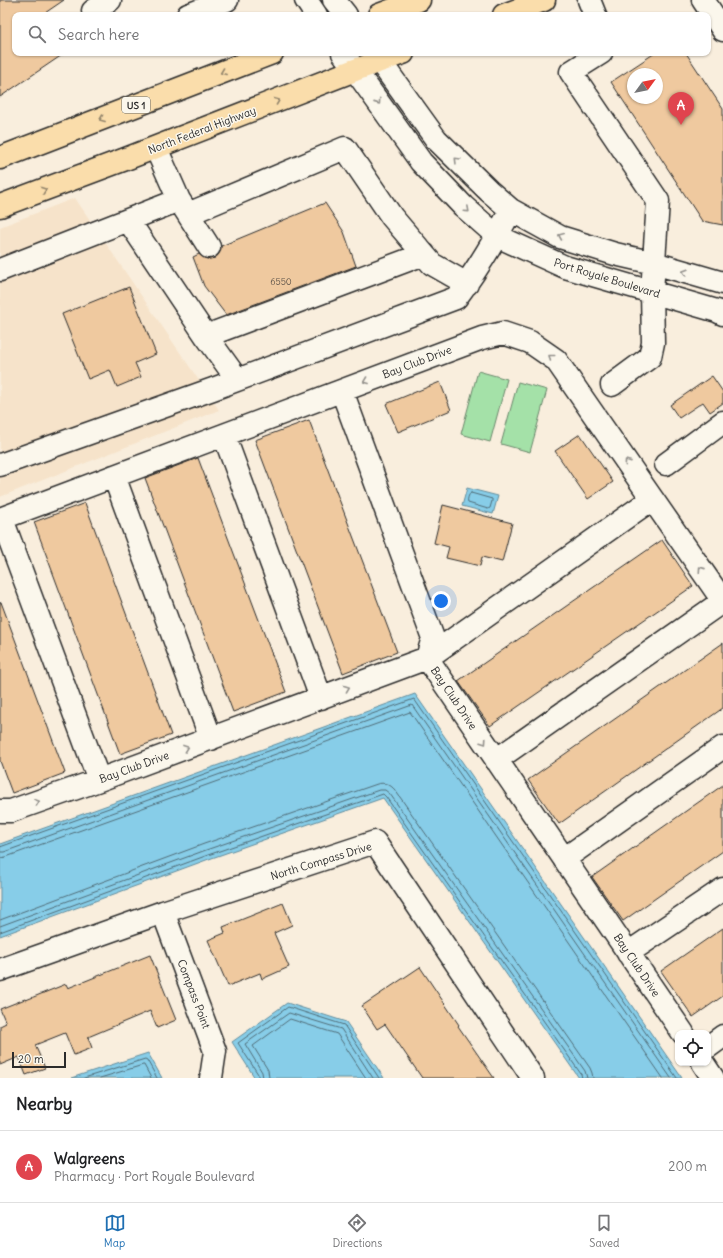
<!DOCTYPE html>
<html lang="en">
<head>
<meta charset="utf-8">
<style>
	:root { --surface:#fff; --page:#f2f2f2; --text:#202124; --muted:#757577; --line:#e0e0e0; --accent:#1f6fb2 }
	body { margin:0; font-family:Delius,sans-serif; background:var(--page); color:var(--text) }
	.controls { position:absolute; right:12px; bottom:12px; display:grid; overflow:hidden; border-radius:8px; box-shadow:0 1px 3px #0004 }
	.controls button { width:36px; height:36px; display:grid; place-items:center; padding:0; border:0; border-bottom:1px solid var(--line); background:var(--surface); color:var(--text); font:20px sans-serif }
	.compass { position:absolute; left:627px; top:68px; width:36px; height:36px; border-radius:50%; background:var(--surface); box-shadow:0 1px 3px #0004; rotate:57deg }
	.scale { position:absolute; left:12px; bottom:10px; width:54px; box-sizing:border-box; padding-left:4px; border:2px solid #2b2b2b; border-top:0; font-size:11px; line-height:14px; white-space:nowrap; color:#2b2b2b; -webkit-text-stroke:3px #fbf7ec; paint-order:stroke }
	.you { position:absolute; left:441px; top:601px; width:14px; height:14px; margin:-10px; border:3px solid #fff; border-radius:50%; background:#1a73e8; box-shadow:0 0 0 6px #1a73e833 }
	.badge { display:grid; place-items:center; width:26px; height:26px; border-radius:50%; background:var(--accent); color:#fff; font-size:13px; font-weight:700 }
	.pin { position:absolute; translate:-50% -33px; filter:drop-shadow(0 1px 2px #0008) }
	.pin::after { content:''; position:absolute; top:21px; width:14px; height:12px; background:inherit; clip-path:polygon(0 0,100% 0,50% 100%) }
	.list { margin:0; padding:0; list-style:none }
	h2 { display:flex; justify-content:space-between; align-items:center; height:52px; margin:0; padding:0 16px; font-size:17px }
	h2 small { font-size:13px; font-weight:400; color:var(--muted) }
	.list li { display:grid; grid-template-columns:26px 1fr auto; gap:12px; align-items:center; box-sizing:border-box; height:72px; padding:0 16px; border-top:1px solid var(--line) }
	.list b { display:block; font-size:15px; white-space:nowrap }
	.list p { margin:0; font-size:13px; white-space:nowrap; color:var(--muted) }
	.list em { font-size:13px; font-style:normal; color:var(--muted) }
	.icon { flex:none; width:22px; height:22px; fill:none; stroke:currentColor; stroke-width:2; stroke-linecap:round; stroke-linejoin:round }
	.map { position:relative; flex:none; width:723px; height:1078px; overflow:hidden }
	.search { position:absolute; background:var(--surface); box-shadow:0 1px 3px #0004; left:12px; right:12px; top:12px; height:44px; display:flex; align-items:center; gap:10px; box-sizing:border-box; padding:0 14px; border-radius:8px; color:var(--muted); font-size:15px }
	.sheet { height:124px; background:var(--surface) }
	nav { display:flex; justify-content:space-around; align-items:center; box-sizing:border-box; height:56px; border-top:1px solid var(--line); background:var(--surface); font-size:11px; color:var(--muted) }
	nav a { display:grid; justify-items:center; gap:2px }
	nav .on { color:var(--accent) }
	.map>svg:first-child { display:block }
	.built { fill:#f6e3ca }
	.green { fill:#a4e1a8; stroke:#68866a }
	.water { fill:#87cde8; stroke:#628c9c }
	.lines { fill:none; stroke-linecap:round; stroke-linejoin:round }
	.shore { stroke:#506c77; stroke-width:1 }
	.building { fill:#efc99f; stroke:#2b2b2b; fill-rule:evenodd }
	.minor-casing { stroke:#2b2b2b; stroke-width:25 }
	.major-casing { stroke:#2b2b2b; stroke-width:25 }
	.minor { stroke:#fbf7ec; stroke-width:22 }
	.major { stroke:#faddab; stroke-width:22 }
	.oneway { stroke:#92846b }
	.oneway2 { stroke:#93918c }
	.labels { text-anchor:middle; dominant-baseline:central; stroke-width:3; stroke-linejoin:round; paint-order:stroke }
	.number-label { font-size:9px; fill:#5c5248 }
	.shield { fill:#fbf7ec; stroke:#696865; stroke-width:1 }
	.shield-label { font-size:10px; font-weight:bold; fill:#2b2b2b }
	.street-label { font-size:11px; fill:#2b2b2b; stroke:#fbf7ec }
</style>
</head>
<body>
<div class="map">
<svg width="723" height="1078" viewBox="0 0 723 1078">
	<rect width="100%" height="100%" fill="#f9eedd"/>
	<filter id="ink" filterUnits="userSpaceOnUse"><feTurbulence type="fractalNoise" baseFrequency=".025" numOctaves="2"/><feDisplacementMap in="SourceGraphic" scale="8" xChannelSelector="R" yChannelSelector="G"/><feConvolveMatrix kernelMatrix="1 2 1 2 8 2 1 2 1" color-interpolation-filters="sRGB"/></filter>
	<g filter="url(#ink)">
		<!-- built -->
		<path class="built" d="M75 198 219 410 0 497V227Z"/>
		<!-- green -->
		<path class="green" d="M478 371 507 379 490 442 461 434Z
			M518 382 547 390 530 452 501 444Z"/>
		<!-- water -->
		<path class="water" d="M467 488 498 496 493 514 462 506Z
			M415 694 682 1078H579L383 798 209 859 0 936V844Z
			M287 1003 346 1022 384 1078H255L232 1042Z
			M148 1053 162 1078H71Z"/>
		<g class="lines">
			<!-- shore -->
			<path class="shore" d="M471 493 492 499V501L490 508 488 509 468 503C467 501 468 494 471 493Z
				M0 847 414 699 677 1078
				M0 852H4L412 705 671 1078
				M0 858 6 857 410 712 663 1078
				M0 920 204 844 377 784C384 782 390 784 395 790L590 1068 592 1073 593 1078
				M0 926 206 850 379 790H385L390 794 585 1071 587 1078
				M0 932 208 855 383 794 386 797 581 1074 582 1078
				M84 1078 145 1059 147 1060 157 1078
				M100 1078 143 1065H144L151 1078
				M258 1078V1074L238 1043 288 1007 344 1025 379 1078
				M263 1078 262 1072 245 1044 289 1013 341 1029 373 1078
				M269 1078 268 1070 253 1046 290 1019 337 1034 366 1078"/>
		</g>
		<!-- building -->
		<path class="building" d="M0 0H64L42 15H15V53H65L0 97Z
			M655 53H686L723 109V225L702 221 611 82ZM633 74H657V98H633Z
			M325 203 344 232 356 266 226 315 204 286 193 257 199 254 204 258 209 259 215 258 220 252 221 246Z
			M129 287 156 354 135 363 141 377 117 387 110 370 88 379 62 314Z
			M712 376 723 392V403L710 412 703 402 679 418 670 405Z
			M440 382 451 410 398 432 386 404Z
			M309 420 397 652 343 673 255 440Z
			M580 434 613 482 588 499 555 451Z
			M198 458 286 692 233 712 145 478Z
			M85 503 171 735 120 754 34 522Z
			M443 505 512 523 502 562 482 557 480 566 446 558 449 547 434 543Z
			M662 540 693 586 490 726 458 681Z
			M1 602 65 773 12 793 0 761V603Z
			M723 643V708L559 824 528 780Z
			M723 785V851L623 921 592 877Z
			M283 903 292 925 274 933 289 967 262 979 260 973 228 986 208 940 225 933 223 927Z
			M723 928V996L693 1017 661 971Z
			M150 955 176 1020 157 1028 150 1011 88 1037 92 1048 74 1055 65 1033 35 1045 45 1068 26 1075 19 1057 0 1065V1026L6 1023 0 1009 25 999 26 1000 66 984 68 988Z
			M420 967 459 1025 458 1026 494 1078H422L385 1024 377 1029 362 1006Z"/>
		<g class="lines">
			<!-- minor casing -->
			<g class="minor-casing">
				<path id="minor" d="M306 0 316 15
					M334 0 346 15
					M589 0 595 15
					M703 0 723 30
					M96 15 93 11 110 0
					M188 15 227 0
					M343 53 421 162 463 206 497 236 565 267 717 311 723 314
					M374 53 436 139 489 191 511 210 560 237 615 254 654 263 723 283
					M601 53 571 72 658 201 652 292 653 343 650 357 612 385
					M156 148 179 200 209 247
					M188 214 345 148 392 217 432 264 467 284
					M128 220 206 336 237 379
					M0 270 179 200
					M206 336 424 254
					M342 391 433 638 427 658
					M224 435 321 698
					M666 464 723 422
					M0 465 213 389 456 298C477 270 495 240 511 210
					M114 476 211 739
					M0 519 482 338 503 333 530 342 556 360 723 601 496 760
					M2 519 99 780
					M427 658 652 499
					M0 811H11L99 780 427 658 683 1033
					M564 859 723 747
					M163 912 215 1051 211 1078
					M628 953 723 889
					M0 970 163 912 375 842 533 1078
					M708 1047 723 1036
					M703 1063 713 1078"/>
			</g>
			<!-- major casing -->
			<g class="major-casing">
				<path id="major" d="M379 15 419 0
					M504 15 544 0
					M0 158 272 53
					M0 206 123 160 355 70 403 53"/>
			</g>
			<!-- minor -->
			<use href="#minor" class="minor"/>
			<!-- major -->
			<use href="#major" class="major"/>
		</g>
		<!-- one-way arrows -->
		<defs><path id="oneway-chevron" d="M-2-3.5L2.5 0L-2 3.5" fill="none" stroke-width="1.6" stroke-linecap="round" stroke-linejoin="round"/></defs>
		<g class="oneway">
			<use href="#oneway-chevron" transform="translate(223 72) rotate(159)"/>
			<use href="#oneway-chevron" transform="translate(277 101) rotate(-21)"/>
			<use href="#oneway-chevron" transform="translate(102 119) rotate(159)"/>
			<use href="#oneway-chevron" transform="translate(44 190) rotate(-20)"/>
		</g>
		<g class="oneway2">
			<use href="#oneway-chevron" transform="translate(378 102) rotate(55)"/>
			<use href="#oneway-chevron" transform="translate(457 160) rotate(-135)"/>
			<use href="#oneway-chevron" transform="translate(467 210) rotate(42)"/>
			<use href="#oneway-chevron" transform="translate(561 236) rotate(-157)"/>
			<use href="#oneway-chevron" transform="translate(685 272) rotate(-164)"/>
			<use href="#oneway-chevron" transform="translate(551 357) rotate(-142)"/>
			<use href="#oneway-chevron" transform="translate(366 381) rotate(159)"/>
			<use href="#oneway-chevron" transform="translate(627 462) rotate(-125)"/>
			<use href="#oneway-chevron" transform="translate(701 569) rotate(-125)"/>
			<use href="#oneway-chevron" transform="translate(347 688) rotate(-20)"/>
			<use href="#oneway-chevron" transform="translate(484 742) rotate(56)"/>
			<use href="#oneway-chevron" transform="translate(186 748) rotate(-20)"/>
			<use href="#oneway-chevron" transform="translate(37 802) rotate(-19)"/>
		</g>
	</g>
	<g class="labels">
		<!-- number labels -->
		<g class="number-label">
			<text x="281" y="281">6550</text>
		</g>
		<!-- shield labels -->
		<rect class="shield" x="122" y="97" width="28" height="16" rx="3"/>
		<g class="shield-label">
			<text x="136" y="105">US 1</text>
		</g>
		<!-- street labels -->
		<g class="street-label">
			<text transform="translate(202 130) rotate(-21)">North Federal Highway</text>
			<text transform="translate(607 278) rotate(17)">Port Royale Boulevard</text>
			<text transform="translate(417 362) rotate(-21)">Bay Club Drive</text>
			<text transform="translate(454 698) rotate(56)">Bay Club Drive</text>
			<text transform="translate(134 767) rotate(-20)">Bay Club Drive</text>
			<text transform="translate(321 861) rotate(-17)">North Compass Drive</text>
			<text transform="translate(637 965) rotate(56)">Bay Club Drive</text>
			<text transform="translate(194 994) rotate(69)">Compass Point</text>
		</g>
	</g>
</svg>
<div class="controls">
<button><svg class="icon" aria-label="locate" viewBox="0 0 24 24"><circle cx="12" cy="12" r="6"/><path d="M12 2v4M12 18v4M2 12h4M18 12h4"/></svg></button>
</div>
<svg class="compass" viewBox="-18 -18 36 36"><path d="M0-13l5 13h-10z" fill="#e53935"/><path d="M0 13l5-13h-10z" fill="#757577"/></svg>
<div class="scale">20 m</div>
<div class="you"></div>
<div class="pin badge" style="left:681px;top:125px;background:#e0444e">A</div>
<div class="search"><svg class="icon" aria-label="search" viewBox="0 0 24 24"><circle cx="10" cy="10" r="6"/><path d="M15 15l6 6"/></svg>Search here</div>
</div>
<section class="sheet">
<h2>Nearby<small></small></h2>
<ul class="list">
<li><span class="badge" style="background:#e0444e">A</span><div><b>Walgreens</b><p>Pharmacy · Port Royale Boulevard</p></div><em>200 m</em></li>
</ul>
</section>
<nav>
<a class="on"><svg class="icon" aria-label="map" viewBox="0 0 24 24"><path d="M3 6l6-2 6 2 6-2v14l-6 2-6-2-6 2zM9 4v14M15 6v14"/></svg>Map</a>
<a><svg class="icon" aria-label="directions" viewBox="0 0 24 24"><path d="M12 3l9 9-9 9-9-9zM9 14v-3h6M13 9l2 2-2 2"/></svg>Directions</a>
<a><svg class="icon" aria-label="saved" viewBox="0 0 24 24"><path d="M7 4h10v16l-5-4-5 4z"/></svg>Saved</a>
</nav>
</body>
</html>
